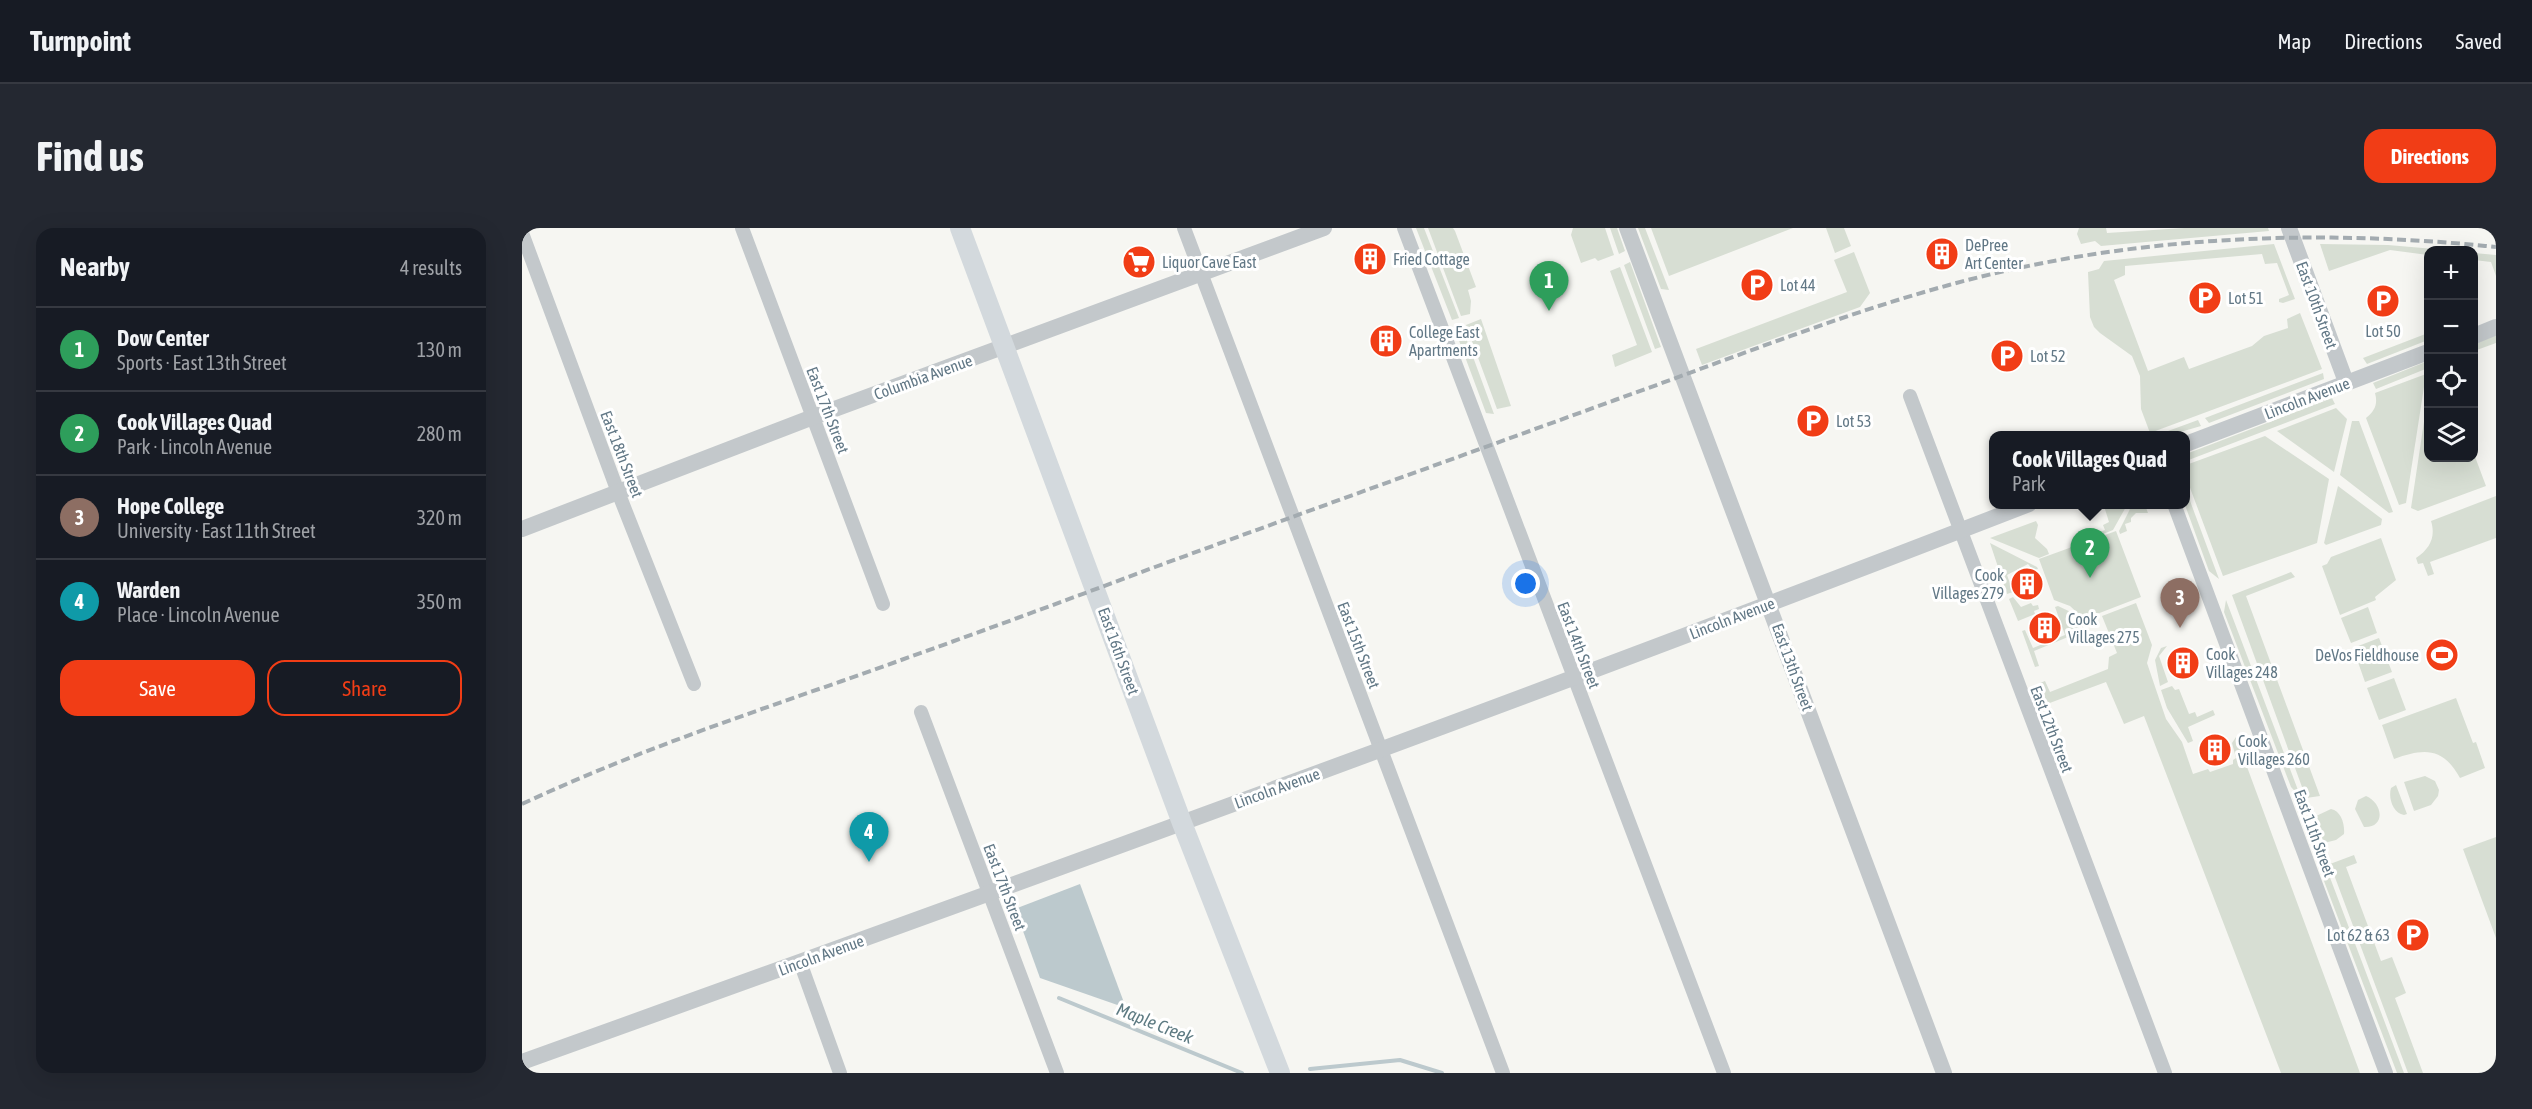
<!DOCTYPE html>
<html lang="en">
<head>
<meta charset="utf-8">
<style>
	:root { --surface:#171b24; --page:#242831; --text:#f1f3f6; --muted:#9ea1a6; --line:#363941; --accent:#f13d16 }
	body { margin:0; font-family:"Asap Condensed",sans-serif; background:var(--page); color:var(--text) }
	.controls { position:absolute; right:18px; top:18px; display:grid; overflow:hidden; border-radius:12px; box-shadow:0 6px 24px #0002 }
	.controls button { width:54px; height:54px; display:grid; place-items:center; padding:0; border:0; border-bottom:2px solid var(--line); background:var(--surface); color:var(--text); font:30px sans-serif }
	.you { position:absolute; left:1004px; top:356px; width:21px; height:21px; margin:-15px; border:4px solid #fff; border-radius:50%; background:#1a73e8; box-shadow:0 0 0 9px #1a73e833 }
	.badge { display:grid; place-items:center; width:39px; height:39px; border-radius:50%; background:var(--accent); color:#fff; font-size:20px; font-weight:700 }
	.pin { position:absolute; translate:-50% -50px; filter:drop-shadow(0 2px 3px #0008) }
	.pin::after { content:''; position:absolute; top:32px; width:21px; height:18px; background:inherit; clip-path:polygon(0 0,100% 0,50% 100%) }
	.popup { position:absolute; left:1467px; top:203px; width:201px; height:78px; box-sizing:border-box; display:grid; place-content:center; border-radius:12px; background:var(--surface); filter:drop-shadow(0 2px 4px #0005); font-size:20px; white-space:nowrap; color:var(--muted) }
	.popup b { font-size:22px; color:var(--text) }
	.popup::after { content:''; position:absolute; left:50%; top:100%; margin-left:-12px; border:12px solid transparent; border-top-color:var(--surface) }
	.list { margin:0; padding:0; list-style:none }
	h2 { display:flex; justify-content:space-between; align-items:center; height:78px; margin:0; padding:0 24px; font-size:26px }
	h2 small { font-size:20px; font-weight:400; color:var(--muted) }
	.list li { display:grid; grid-template-columns:39px 1fr auto; gap:18px; align-items:center; box-sizing:border-box; height:84px; padding:0 24px; border-top:2px solid var(--line) }
	.list b { display:block; font-size:22px; white-space:nowrap }
	.list p { margin:0; font-size:20px; white-space:nowrap; color:var(--muted) }
	.list em { font-size:20px; font-style:normal; color:var(--muted) }
	.actions { display:flex; gap:12px; padding:18px 24px }
	.actions a { flex:1; padding:14px 0; border:2px solid var(--accent); border-radius:18px; text-align:center; font-size:21px; color:var(--accent) }
	.actions .main { background:var(--accent); color:#fff }
	.icon { flex:none; width:33px; height:33px; fill:none; stroke:currentColor; stroke-width:2; stroke-linecap:round; stroke-linejoin:round }
	.map { position:relative; flex:none; width:1974px; height:845px; overflow:hidden; border-radius:18px }
	header { display:flex; align-items:center; gap:36px; box-sizing:border-box; height:84px; padding:0 30px; background:var(--surface); border-bottom:2px solid var(--line) }
	header strong { font-size:28px }
	nav { display:flex; gap:33px; margin-inline-start:auto; font-size:21px }
	.intro { display:flex; align-items:center; justify-content:space-between; box-sizing:border-box; height:144px; padding:0 36px }
	h1 { margin:0; font-size:42px }
	.button { padding:15px 27px; border-radius:18px; background:var(--accent); color:#fff; font-size:21px; font-weight:700 }
	main { display:flex; gap:36px; padding:0 36px }
	aside { flex:1; background:var(--surface); border-radius:18px; box-shadow:0 6px 24px #0002 }
	.map>svg:first-child { display:block }
	.green { fill:#d7ded3 }
	.water { fill:#bcc9cd }
	.lines { fill:none; stroke-linecap:round; stroke-linejoin:round }
	.stream { stroke:#bcc9cd; stroke-width:4 }
	.minor { stroke:#c3c8cb; stroke-width:14 }
	.tertiary { stroke:#c3c8cb; stroke-width:16 }
	.secondary { stroke:#d3d9dd; stroke-width:20 }
	.rail { stroke:#a3abb0; stroke-width:4; stroke-dasharray:9 4.5; stroke-linecap:butt }
	.labels { text-anchor:middle; dominant-baseline:central; stroke-width:6; stroke-linejoin:round; paint-order:stroke }
	.poi-label { font-size:16px; fill:#627886; stroke:#fff; text-anchor:start }
	.street-label { font-size:16px; fill:#627886; stroke:#fff }
	.water-label { font-size:18px; font-style:italic; fill:#5e7b83; stroke:#fff }
</style>
</head>
<body>
<header>
<strong>Turnpoint</strong>
<nav><a>Map</a><a>Directions</a><a>Saved</a></nav>
</header>
<div class="intro"><h1>Find us</h1><a class="button">Directions</a></div>
<main>
<aside>
<h2>Nearby<small>4 results</small></h2>
<ul class="list">
<li><span class="badge" style="background:#2e9e5b">1</span><div><b>Dow Center</b><p>Sports · East 13th Street</p></div><em>130 m</em></li>
<li><span class="badge" style="background:#2e9e5b">2</span><div><b>Cook Villages Quad</b><p>Park · Lincoln Avenue</p></div><em>280 m</em></li>
<li><span class="badge" style="background:#8d6e63">3</span><div><b>Hope College</b><p>University · East 11th Street</p></div><em>320 m</em></li>
<li><span class="badge" style="background:#0f9aa8">4</span><div><b>Warden</b><p>Place · Lincoln Avenue</p></div><em>350 m</em></li>
</ul>
<div class="actions"><a class="main">Save</a><a>Share</a></div>
</aside>
<div class="map">
<svg width="1974" height="845" viewBox="0 0 1974 845">
	<rect width="100%" height="100%" fill="#f6f6f2"/>
	<!-- green -->
	<path class="green" d="M894 0H902L937 90 930 92Z
		M906 0H931L933 3 954 59 946 62 949 73 948 86 939 88Z
		M1051 0H1083L1092 27 1076 33 1073 30 1059 35 1049 7Z
		M1088 0H1095L1103 23 1097 26Z
		M1116 0H1123L1147 62 1139 61Z
		M1129 0H1271L1147 48Z
		M1304 0H1322L1329 18 1313 25Z
		M1557 0H1584L1585 5 1662 0H1746L1747 3 1579 18 1573 13 1559 16 1555 6Z
		M1752 16 1773 71 1761 75 1757 74V71L1767 67 1755 35 1743 36 1740 26 1603 38V47L1592 52 1626 143 1662 129 1667 141 1730 118 1742 108 1766 100 1765 91 1778 85 1800 141 1628 205 1619 181 1618 148 1610 128 1578 105 1572 99 1568 89 1566 44 1577 41 1582 33Z
		M1798 16 1866 17 1924 22H1906V27L1868 22 1807 43Z
		M1332 24 1348 65 1338 79 1180 137 1174 121 1325 64 1312 32Z
		M1952 25 1974 27V48L1969 34 1952 32Z
		M1108 34 1139 119 1133 121 1102 37Z
		M1098 39 1130 124 1093 139 1090 127 1115 117 1088 43Z
		M959 91 989 178 975 181 944 97Z
		M940 99 972 186 964 185 933 102Z
		M1906 105V112L1845 136 1841 130Z
		M1974 107V115L1952 123V116Z
		M1906 133V140L1854 161 1851 155Z
		M1801 145 1802 151 1687 195 1683 190Z
		M1904 146 1884 275 1877 277 1844 190C1853 183 1856 176 1853 165Z
		M1906 167V230H1952V226L1964 258 1896 283 1889 280Z
		M1810 170 1813 176 1664 233V226Z
		M1814 180 1825 191 1812 244 1755 203Z
		M1676 192 1679 198 1648 207 1646 203Z
		M1830 193H1837L1871 284 1867 285 1818 247Z
		M1743 208 1807 251 1795 315 1701 348 1664 249V237Z
		M1816 258 1860 291 1859 297 1804 317 1802 315Z
		M1664 262 1697 351 1687 343 1663 277Z
		M1974 268V310L1908 334 1912 346 1906 348 1901 335 1896 336 1894 330C1908 321 1914 309 1909 293Z
		M1579 277H1605L1591 302 1581 306 1580 303 1583 302 1581 297 1587 294 1582 278Z
		M1610 277H1623L1626 285H1614L1609 290V294L1603 296 1605 303 1598 306 1597 303Z
		M1514 293 1516 297 1513 310 1525 321 1527 326 1517 330 1468 310Z
		M1594 303 1619 369 1562 391 1548 378 1532 372 1517 331Z
		M1859 310 1874 352 1853 369 1854 372 1818 387 1800 338 1805 336 1809 329Z
		M1468 315 1515 339 1516 341 1511 342 1506 336 1485 347 1491 364 1485 366Z
		M1769 344 1773 349 1724 368 1798 568 1784 570 1710 367Z
		M1491 369 1499 379 1509 375 1511 378 1516 377 1517 381 1512 383 1513 386 1496 393 1487 371Z
		M1704 372 1779 570 1769 559 1702 384Z
		M1614 375 1630 417 1625 435 1644 491 1660 514 1671 546 1686 541 1688 544 1711 536V532L1714 530 1710 515 1714 509 1838 845H1759L1622 488 1602 496 1584 454 1525 476 1518 455 1523 453 1528 464 1586 441 1587 429 1595 425 1580 388Z
		M1536 378 1553 386 1563 402 1512 423 1517 438 1513 439 1500 403 1503 402 1511 420 1543 407 1533 379Z
		M1846 379 1855 405 1829 415 1819 390Z
		M1857 410 1870 444 1843 454 1831 420Z
		M1645 418 1637 428 1646 454 1638 458 1633 432 1639 420Z
		M1872 450 1884 482 1857 492 1845 460Z
		M1650 458 1653 462 1657 461 1667 486 1673 484 1675 489 1691 482 1693 487 1666 499 1671 513 1666 515 1645 480 1639 462Z
		M1934 470 1951 515 1954 514 1963 540 1938 550C1921 519 1902 520 1872 531L1860 497Z
		M1903 548 1913 553 1917 562 1916 568 1909 577 1892 583 1882 554Z
		M1874 557 1885 586 1882 587C1871 585 1866 570 1869 560Z
		M1844 568C1861 575 1864 600 1842 599L1833 581 1836 572Z
		M1809 581C1819 583 1823 596 1822 606L1814 612 1802 615 1792 589Z
		M1974 609V710L1941 621Z
		M1832 627 1835 635 1824 639 1859 733 1870 729 1884 765 1873 770 1901 845H1886L1808 636Z
		M1804 639 1882 845H1875L1802 653Z"/>
	<!-- water -->
	<path class="water" d="M558 656 604 780 518 750 493 681Z"/>
	<g class="lines">
		<!-- stream -->
		<path class="stream" d="M537 770 720 845
			M788 841 878 832 920 845"/>
		<!-- minor -->
		<path class="minor" d="M220 0 361 376
			M662 0 981 845
			M882 0 1202 845
			M0 5 96 264 172 456
			M1388 168 1643 845
			M1652 276 1864 845
			M399 484 535 845
			M278 734 318 845"/>
		<!-- tertiary -->
		<path class="tertiary" d="M1105 0 1422 845
			M1767 0 1824 154
			M1952 108 1974 99
			M1664 216 1906 124
			M0 301 291 189 802 0
			M0 834C504 653 1007 470 1507 276"/>
		<!-- secondary -->
		<path class="secondary" d="M438 0 660 595 758 845"/>
		<!-- rail -->
		<path class="rail" d="M0 576C105 527 211 491 320 453 425 416 529 378 633 339 786 283 939 228 1093 172 1203 133 1314 88 1427 57 1605 8 1791 0 1974 19"/>
	</g>
	<!-- icons -->
	<defs>
		<g id="building-disc" transform="scale(1.725)"><circle r="9.5" fill="#f13d16" stroke="#fff"/><path d="M-4-6H4V6H1V3H-1V6H-4ZM-2.5-4.3h1.7v1.8h-1.7ZM.8-4.3h1.7v1.8H.8ZM-2.5-1h1.7V.8h-1.7ZM.8-1h1.7V.8H.8Z" fill="#fff"/></g>
		<g id="supermarket-disc" transform="scale(1.725)"><circle r="9.5" fill="#f13d16" stroke="#fff"/><path d="M-6-5.5h2.5l.6 2H6L4.5 2H-2.5L-4.4-4H-6ZM-1.5 3.2a1.3 1.3 0 1 0 .1 0ZM3 3.2a1.3 1.3 0 1 0 .1 0Z" fill="#fff"/></g>
		<g id="parking-disc" transform="scale(1.725)"><circle r="9.5" fill="#f13d16" stroke="#fff"/><path d="M-3.5-5.5H1a3.5 3.5 0 0 1 0 7H-1V5.5H-3.5ZM-1-3.4V-.6H.8a1.4 1.4 0 0 0 0-2.8Z" fill="#fff"/></g>
		<g id="stadium-disc" transform="scale(1.725)"><circle r="9.5" fill="#f13d16" stroke="#fff"/><path d="M0-5a6.5 5 0 1 0 0 10a6.5 5 0 1 0 0-10ZM-3.5-1.8h7v3.6h-7Z" fill="#fff"/></g>
	</defs>
	<g fill-rule="evenodd">
		<use href="#building-disc" x="1420" y="26"/>
		<use href="#building-disc" x="848" y="31"/>
		<use href="#supermarket-disc" x="617" y="34"/>
		<use href="#parking-disc" x="1235" y="57"/>
		<use href="#parking-disc" x="1683" y="70"/>
		<use href="#parking-disc" x="1861" y="73"/>
		<use href="#building-disc" x="864" y="113"/>
		<use href="#parking-disc" x="1485" y="128"/>
		<use href="#parking-disc" x="1291" y="193"/>
		<use href="#building-disc" x="1505" y="356"/>
		<use href="#building-disc" x="1523" y="400"/>
		<use href="#stadium-disc" x="1920" y="427"/>
		<use href="#building-disc" x="1661" y="435"/>
		<use href="#building-disc" x="1693" y="522"/>
		<use href="#parking-disc" x="1891" y="707"/>
	</g>
	<g class="labels">
		<!-- poi labels -->
		<g class="poi-label">
			<text x="1443" y="17">DePree<tspan x="1443" dy="18">Art Center</tspan></text>
			<text x="871" y="31">Fried Cottage</text>
			<text x="640" y="34">Liquor Cave East</text>
			<text x="1258" y="57">Lot 44</text>
			<text x="1706" y="70">Lot 51</text>
			<text x="1861" y="103" text-anchor="middle">Lot 50</text>
			<text x="887" y="104">College East<tspan x="887" dy="18">Apartments</tspan></text>
			<text x="1508" y="128">Lot 52</text>
			<text x="1314" y="193">Lot 53</text>
			<text x="1482" y="347" text-anchor="end">Cook<tspan x="1482" dy="18">Villages 279</tspan></text>
			<text x="1546" y="391">Cook<tspan x="1546" dy="18">Villages 275</tspan></text>
			<text x="1684" y="426">Cook<tspan x="1684" dy="18">Villages 248</tspan></text>
			<text x="1897" y="427" text-anchor="end">DeVos Fieldhouse</text>
			<text x="1716" y="513">Cook<tspan x="1716" dy="18">Villages 260</tspan></text>
			<text x="1868" y="707" text-anchor="end">Lot 62 &amp; 63</text>
		</g>
		<!-- street labels -->
		<g class="street-label">
			<text transform="translate(1795 77) rotate(70)">East 10th Street</text>
			<text transform="translate(401 149) rotate(-20)">Columbia Avenue</text>
			<text transform="translate(1785 170) rotate(-21)">Lincoln Avenue</text>
			<text transform="translate(306 182) rotate(69)">East 17th Street</text>
			<text transform="translate(100 226) rotate(69)">East 18th Street</text>
			<text transform="translate(1210 390) rotate(-21)">Lincoln Avenue</text>
			<text transform="translate(837 417) rotate(69)">East 15th Street</text>
			<text transform="translate(1057 417) rotate(69)">East 14th Street</text>
			<text transform="translate(597 423) rotate(70)">East 16th Street</text>
			<text transform="translate(1271 439) rotate(70)">East 13th Street</text>
			<text transform="translate(1530 501) rotate(69)">East 12th Street</text>
			<text transform="translate(755 560) rotate(-20)">Lincoln Avenue</text>
			<text transform="translate(1793 605) rotate(70)">East 11th Street</text>
			<text transform="translate(483 659) rotate(69)">East 17th Street</text>
			<text transform="translate(299 727) rotate(-20)">Lincoln Avenue</text>
		</g>
		<!-- water labels -->
		<g class="water-label">
			<text transform="translate(633 795) rotate(22)">Maple Creek</text>
		</g>
	</g>
</svg>
<div class="controls">
<button>+</button>
<button>−</button>
<button><svg class="icon" aria-label="locate" viewBox="0 0 24 24"><circle cx="12" cy="12" r="6"/><path d="M12 2v4M12 18v4M2 12h4M18 12h4"/></svg></button>
<button><svg class="icon" aria-label="layers" viewBox="0 0 24 24"><path d="M12 4l9 5-9 5-9-5zM3 14l9 5 9-5"/></svg></button>
</div>
<div class="you"></div>
<div class="pin badge" style="left:1027px;top:83px;background:#2e9e5b">1</div>
<div class="pin badge" style="left:1568px;top:350px;background:#2e9e5b">2</div>
<div class="popup"><b>Cook Villages Quad</b>Park</div>
<div class="pin badge" style="left:1658px;top:400px;background:#8d6e63">3</div>
<div class="pin badge" style="left:347px;top:634px;background:#0f9aa8">4</div>
</div>
</main>
</body>
</html>
